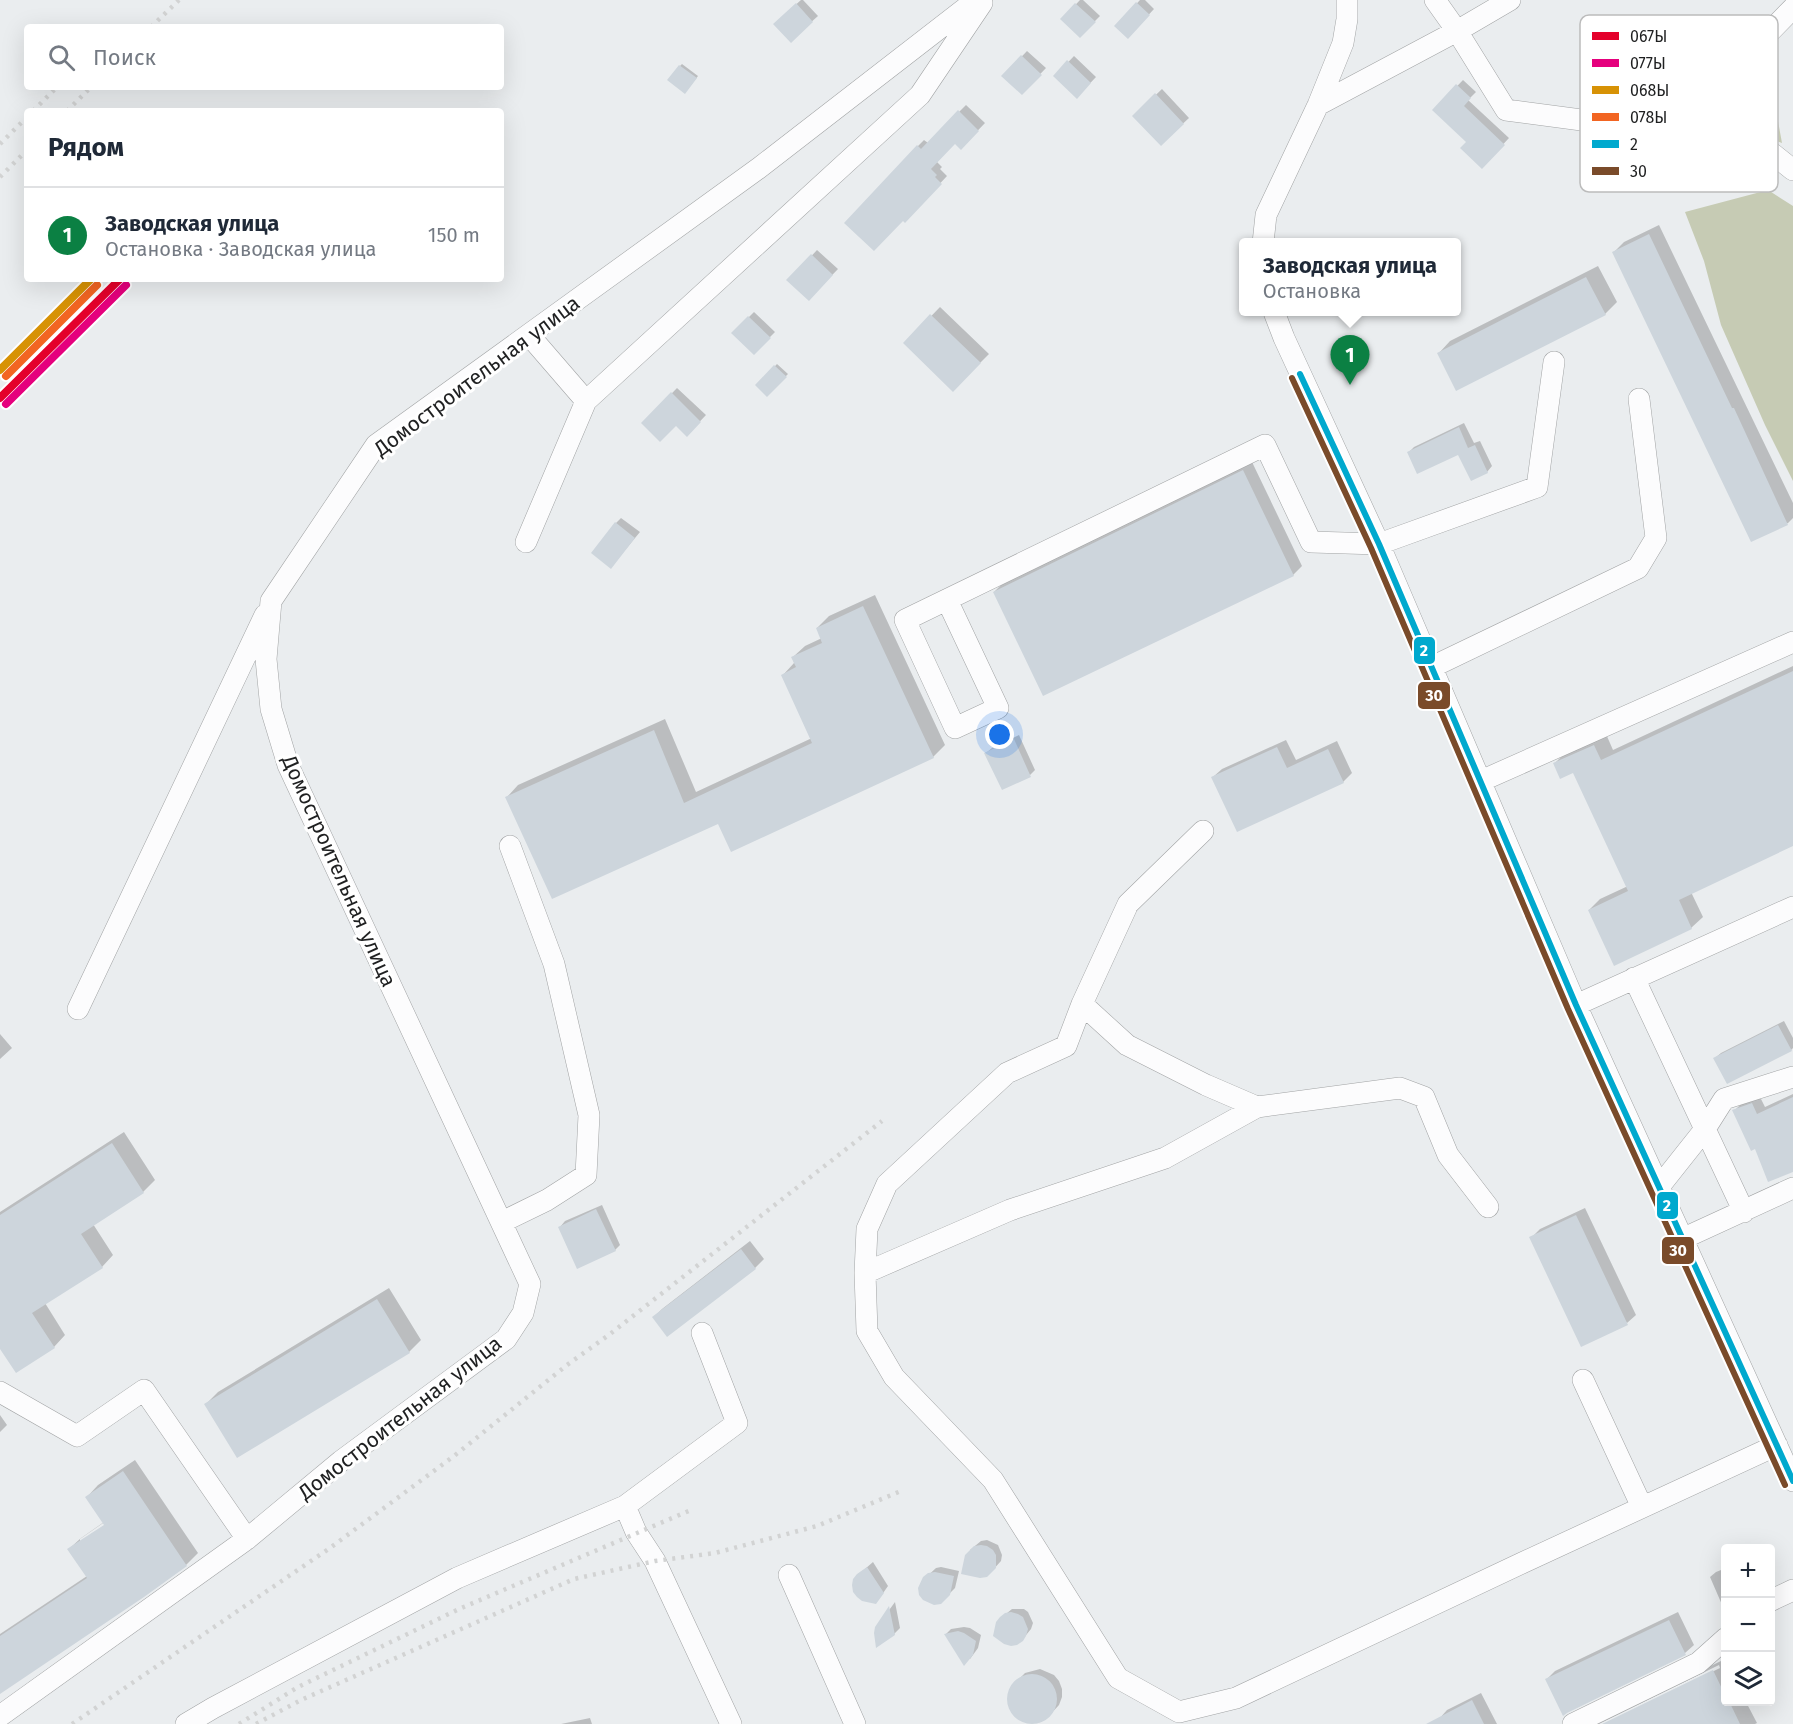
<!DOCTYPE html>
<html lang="ru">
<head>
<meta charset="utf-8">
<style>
	:root { --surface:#fff; --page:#f6f6f7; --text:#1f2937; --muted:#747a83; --line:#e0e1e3; --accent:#0b8043 }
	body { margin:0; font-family:"Fira Sans",sans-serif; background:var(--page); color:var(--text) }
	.controls { position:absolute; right:18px; bottom:18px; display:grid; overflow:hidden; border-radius:6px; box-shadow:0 6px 24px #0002 }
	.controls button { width:54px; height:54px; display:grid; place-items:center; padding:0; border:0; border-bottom:2px solid var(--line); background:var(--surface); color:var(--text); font:30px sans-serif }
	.you { position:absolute; left:1000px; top:735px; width:21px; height:21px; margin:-15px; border:4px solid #fff; border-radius:50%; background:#1a73e8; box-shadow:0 0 0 9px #1a73e833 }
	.badge { display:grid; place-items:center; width:39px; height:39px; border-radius:50%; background:var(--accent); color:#fff; font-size:20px; font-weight:700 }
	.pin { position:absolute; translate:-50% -50px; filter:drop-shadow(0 2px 3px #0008) }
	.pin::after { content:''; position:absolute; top:32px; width:21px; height:18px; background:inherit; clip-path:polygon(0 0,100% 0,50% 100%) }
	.popup { position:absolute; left:1239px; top:238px; width:222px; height:78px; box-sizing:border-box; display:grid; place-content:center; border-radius:6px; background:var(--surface); filter:drop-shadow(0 2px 4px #0005); font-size:20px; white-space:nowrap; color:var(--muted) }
	.popup b { font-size:22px; color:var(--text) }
	.popup::after { content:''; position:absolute; left:50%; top:100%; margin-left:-12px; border:12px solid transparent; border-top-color:var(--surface) }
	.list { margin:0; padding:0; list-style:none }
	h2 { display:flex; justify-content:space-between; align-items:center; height:78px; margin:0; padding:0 24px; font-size:26px }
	h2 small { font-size:20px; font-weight:400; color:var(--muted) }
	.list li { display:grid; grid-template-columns:39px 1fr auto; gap:18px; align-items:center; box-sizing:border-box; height:96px; padding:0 24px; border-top:2px solid var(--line) }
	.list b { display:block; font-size:22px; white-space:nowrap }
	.list p { margin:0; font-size:20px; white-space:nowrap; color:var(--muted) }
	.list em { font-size:20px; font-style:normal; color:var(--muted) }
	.icon { flex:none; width:33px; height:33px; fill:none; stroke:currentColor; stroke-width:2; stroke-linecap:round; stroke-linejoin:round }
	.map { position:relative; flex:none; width:1793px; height:1724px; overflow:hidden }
	.search { position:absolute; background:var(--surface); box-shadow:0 6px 24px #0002; left:24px; top:24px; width:480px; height:66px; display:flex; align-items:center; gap:15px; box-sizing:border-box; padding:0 21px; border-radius:6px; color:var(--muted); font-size:22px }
	.panel { position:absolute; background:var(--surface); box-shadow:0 6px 24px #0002; left:24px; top:108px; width:480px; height:174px; border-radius:6px }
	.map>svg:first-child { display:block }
	.forest { fill:#c6cbb4 }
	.shadow { fill:#0003; fill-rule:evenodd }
	.building { fill:#cdd5dc }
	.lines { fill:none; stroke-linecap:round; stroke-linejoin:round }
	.minor-casing { stroke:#a1a3a4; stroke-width:22 }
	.minor { stroke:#fcfcfd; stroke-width:21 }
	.rail { stroke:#d2d3d3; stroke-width:4.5; stroke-dasharray:3 6; stroke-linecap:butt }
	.bus-1-casing { stroke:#fff; stroke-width:10 }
	.bus-2-casing { stroke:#fff; stroke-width:10 }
	.bus-1 { stroke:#00a9ce; stroke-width:6 }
	.bus-2 { stroke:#7a4b2a; stroke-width:6 }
	.rail-1-casing { stroke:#fff; stroke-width:12 }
	.rail-2-casing { stroke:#fff; stroke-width:12 }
	.rail-3-casing { stroke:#fff; stroke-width:12 }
	.rail-4-casing { stroke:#fff; stroke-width:12 }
	.rail-1 { stroke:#e4002b; stroke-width:8 }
	.rail-2 { stroke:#e5007d; stroke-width:8 }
	.rail-3 { stroke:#d79205; stroke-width:8 }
	.rail-4 { stroke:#f26522; stroke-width:8 }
	.labels { text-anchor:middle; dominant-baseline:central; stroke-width:6; stroke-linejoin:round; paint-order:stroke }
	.street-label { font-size:21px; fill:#1f2021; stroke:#fff }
	.key { fill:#fff; stroke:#bcbcbc; stroke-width:1.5 }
	.key-label { font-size:16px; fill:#1f2021 }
	.line-badge { stroke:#fff; stroke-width:2 }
	.badge-label { font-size:16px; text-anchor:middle; font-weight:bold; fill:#fff }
</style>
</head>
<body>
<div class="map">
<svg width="1793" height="1724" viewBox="0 0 1793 1724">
	<rect width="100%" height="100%" fill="#eaedef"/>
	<!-- forest -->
	<path class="forest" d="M1750 66 1775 105 1782 143 1711 115Z
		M1768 190 1793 206V481L1765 425 1721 325 1704 261 1685 212Z"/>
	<!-- shadow -->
	<path class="shadow" d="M801 0H803L818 16 791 40 781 18Z
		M1080 0H1083L1100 16 1080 36 1062 19Z
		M1140 0H1145L1154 9 1128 37 1116 26Z
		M1027 51 1046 68 1022 93 1003 76Z
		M1074 56 1096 77 1077 97 1055 76Z
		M682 64 698 76 687 90 680 66Z
		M1463 80 1476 92 1468 100 1509 138 1482 167 1468 142 1434 110Z
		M1162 89 1189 118 1161 144 1134 116Z
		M966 105 985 123 961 148 955 142 937 162 942 167 940 169 947 176 905 221 918 146 924 140 928 143Z
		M1659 225 1793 503V518L1788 523 1751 540 1614 252 1624 242Z
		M817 250 838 269 809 299 789 280Z
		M1598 266 1617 302 1605 314 1439 353 1450 341Z
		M940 307 989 354 953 390 905 343Z
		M754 312 775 332 754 353 733 333Z
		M777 364 788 374 767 395 757 385Z
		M677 388 706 415 687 435 676 424 643 423Z
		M1464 423 1474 443 1480 441 1492 466 1487 472 1459 453 1409 452 1414 447Z
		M1252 462 1302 566 1293 575 994 592 1003 583Z
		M621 518 640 532 611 567 616 523Z
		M875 595 945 745 933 757 718 822 507 797 518 785 665 719 696 792 812 738 783 675 794 663 793 657 805 646 822 638 817 628 829 616Z
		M1793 666V845L1691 892 1703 917 1691 928 1615 964 1589 910 1600 899 1628 886 1573 771 1555 763 1566 752 1606 734 1613 750Z
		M1019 735 1035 770 1030 775 986 753 992 748Z
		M1286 740 1296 760 1337 741 1352 773 1343 782 1213 777 1222 769Z
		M1784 1021 1793 1038V1048L1791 1050 1715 1058 1721 1053Z
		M0 1034 12 1048 0 1059Z
		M1793 1094V1166L1756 1147 1734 1111 1742 1103 1760 1097 1765 1107Z
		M124 1132 155 1180 143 1192 93 1224 113 1255 102 1267 45 1303 65 1335 54 1347 0 1346V1212Z
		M602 1205 620 1245 615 1250 560 1227 565 1221Z
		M1585 1208 1636 1315 1627 1323 1531 1238 1540 1229Z
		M750 1241 764 1259 755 1268 668 1335 654 1317 662 1309Z
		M389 1288 421 1340 409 1352 206 1404 218 1392Z
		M0 1415 7 1425 0 1432Z
		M135 1460 198 1553 186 1565 0 1692V1634L87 1576 69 1549 81 1538 104 1522 87 1497 98 1485ZM109 1519 111 1522 80 1542V1539Z
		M987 1540 998 1545 1002 1555 1001 1561 991 1572 970 1550 981 1541Z
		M873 1562 888 1586 881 1596 858 1575Z
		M941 1567 959 1571 955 1588 940 1603 921 1582 936 1568Z
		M1726 1568V1606L1723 1607 1710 1577 1716 1572Z
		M895 1602 900 1628 894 1634 876 1628Z
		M1012 1609H1024L1028 1612 1033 1623 1031 1629 1022 1640 1001 1618Z
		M1678 1612 1694 1645 1685 1653 1567 1711 1547 1679 1555 1671Z
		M964 1627 970 1628 981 1635 978 1648 970 1659 946 1634 951 1629Z
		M1725 1659 1726 1702H1746L1757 1723 1755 1724H1605L1720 1668 1719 1665 1599 1724H1592Z
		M1040 1669 1054 1675 1059 1681 1062 1689V1697L1059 1705 1048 1717 1041 1722 1033 1723 1025 1722 1018 1718 1012 1712 1008 1698 1014 1684 1025 1673Z
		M1481 1693 1497 1724H1441L1439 1719 1447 1710Z
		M590 1718 592 1724H561Z"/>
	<!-- building -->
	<path class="building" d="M1136 2 1150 15 1128 39 1114 26Z
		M796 3 813 22 791 43 773 24Z
		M1075 3 1096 22 1080 38 1060 19Z
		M1021 55 1042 75 1022 95 1001 76Z
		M1067 60 1091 83 1077 99 1053 76Z
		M679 65 697 78 685 94 667 80Z
		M1456 84 1471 98 1464 106 1505 145 1482 169 1460 148 1466 142 1432 110Z
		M1155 93 1184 124 1161 146 1132 116Z
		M958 110 979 131 961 150 955 144 931 169 937 175 935 177 942 184 905 223 903 221 874 251 844 223 917 145 921 149Z
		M1649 234 1732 408H1734L1788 525 1751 542 1612 252Z
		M811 254 833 275 809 301 786 280Z
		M1586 277 1606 315 1456 391 1437 353Z
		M930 314 981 363 953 392 903 343Z
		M748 316 771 338 754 355 731 333Z
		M774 365 787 377 767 397 755 385Z
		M671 392 701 422 687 437 676 426 660 442 641 423Z
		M1459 427 1468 448 1475 445 1488 473 1471 481 1458 455 1417 474 1407 452Z
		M1243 470 1294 576 1043 696 993 592Z
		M615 522 635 538 611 569 591 553Z
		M863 606 934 758 731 852 718 824 552 899 505 797 654 730 684 803 812 743 781 675 796 667 791 657 822 643 816 628Z
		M1793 671V846L1679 900 1692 929 1614 966 1588 910 1628 891 1573 773 1560 779 1553 763 1594 745 1601 760Z
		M1014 739 1031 777 1002 790 984 753Z
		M1277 747 1287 768 1328 749 1344 783 1237 832 1211 777Z
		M1778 1025 1792 1051 1727 1084 1713 1058Z
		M1793 1097V1172L1768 1182 1755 1149 1751 1151 1732 1110 1752 1103 1757 1114Z
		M112 1143 144 1193 81 1234 103 1268 32 1313 55 1348 16 1373 0 1349V1215Z
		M596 1209 616 1251 577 1269 558 1227Z
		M1576 1215 1628 1325 1581 1347 1529 1237Z
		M741 1249 756 1269 667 1337 652 1317Z
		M377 1299 410 1353 237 1458 204 1404Z
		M123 1471 187 1566 144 1597 0 1694V1636L87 1578 67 1549 104 1525 85 1497Z
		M981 1545 987 1546 993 1550 996 1555V1568L987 1577 980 1578 961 1574 965 1555 974 1546Z
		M867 1567 884 1593 876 1604 862 1601 857 1597 853 1592 852 1585 853 1579 857 1574Z
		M935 1572 954 1576 950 1595 941 1604 934 1605 923 1600 919 1595 918 1588 923 1577 928 1573Z
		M889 1606 895 1635 876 1648 874 1633 875 1627Z
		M1011 1612 1018 1614 1023 1617 1028 1629 1026 1636 1023 1641 1017 1645 1011 1646 1004 1644 993 1636 996 1622 1000 1617 1005 1613Z
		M1669 1620 1686 1655 1567 1713 1563 1716 1545 1679Z
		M958 1631 964 1633 976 1641 973 1655 964 1666 944 1634Z
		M1713 1670 1725 1695V1701H1729L1740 1724H1602Z
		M1007 1699a25 25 0 1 1 50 0a25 25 0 1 1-50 0Z
		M1472 1700 1484 1724H1426Z"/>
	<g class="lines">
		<!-- minor casing -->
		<g class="minor-casing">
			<path id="minor" d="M1435 0 1457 31 1506 110 1672 132 1758 142 1793 170
				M1318 105 1457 31 1510 0
				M1672 132 1793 8
				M1263 243 1266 215 1318 105 1343 43 1347 19V0
				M1274 312 1284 338 1379 544 1576 1005 1793 1481
				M529 335 586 401 920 95 982 3
				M526 542 586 401
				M947 600 998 708 955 728 905 620 1265 445 1311 542 1379 544 1537 487 1554 362
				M1432 667 1638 568 1656 538 1639 399
				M1481 781 1793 642
				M1203 831 1128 904 1082 1004 1066 1046 1007 1073 887 1184 867 1229 865 1273 867 1331 894 1377 993 1480 1118 1678 1179 1712 1236 1698 1522 1563 1777 1445
				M1634 978 1744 1212
				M1082 1004 1127 1045 1206 1085 1257 1107
				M1576 1005 1793 907
				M78 1009 265 615
				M1659 1187 1705 1129 1724 1099 1793 1077
				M502 1222 547 1200 586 1175 589 1115 554 964 510 846
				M1682 1239 1793 1188
				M865 1273 1010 1210 1165 1158 1257 1107 1400 1088 1424 1097 1448 1155 1488 1207
				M1583 1380 1642 1507
				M0 1392 77 1436 144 1390 247 1539
				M625 1506 636 1532 655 1561 731 1724
				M789 1575 855 1724
				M1770 1601 1793 1590
				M0 1716 247 1539 341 1461 506 1339 523 1313 530 1284 288 765 271 709 266 659 271 601 376 445 759 168 976 0
				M186 1724 213 1708 457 1578 625 1506 737 1423 702 1333
				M1573 1724 1698 1663 1726 1638"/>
		</g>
		<!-- minor -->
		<use href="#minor" class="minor"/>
		<!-- rail -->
		<path class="rail" d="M151 27 179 0
			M33 111 57 87
			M67 111 91 87
			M0 144 27 117
			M0 177 27 150
			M72 1724 330 1548 454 1456 567 1365 610 1334 882 1121
			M239 1724 298 1687 459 1609 691 1510
			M256 1724 301 1700 574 1579 655 1561 715 1553 817 1526 901 1491"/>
		<!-- bus-1 casing -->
		<g class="bus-1-casing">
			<path id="bus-1" d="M1300 374 1379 544 1576 1005 1793 1481"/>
		</g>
		<!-- bus-2 casing -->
		<g class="bus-2-casing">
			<path id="bus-2" d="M1292 378 1371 548 1568 1009 1785 1485"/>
		</g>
		<!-- bus-1 -->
		<use href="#bus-1" class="bus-1"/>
		<!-- bus-2 -->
		<use href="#bus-2" class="bus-2"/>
		<!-- rail-1 casing -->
		<g class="rail-1-casing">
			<path id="rail-1" d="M0 398 120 279"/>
		</g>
		<!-- rail-2 casing -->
		<g class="rail-2-casing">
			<path id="rail-2" d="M6 404 126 285"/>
		</g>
		<!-- rail-3 casing -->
		<g class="rail-3-casing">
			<path id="rail-3" d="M0 370 91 279"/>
		</g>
		<!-- rail-4 casing -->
		<g class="rail-4-casing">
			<path id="rail-4" d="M6 376 97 285"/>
		</g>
		<!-- rail-1 -->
		<use href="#rail-1" class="rail-1"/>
		<!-- rail-2 -->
		<use href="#rail-2" class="rail-2"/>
		<!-- rail-3 -->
		<use href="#rail-3" class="rail-3"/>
		<!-- rail-4 -->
		<use href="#rail-4" class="rail-4"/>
	</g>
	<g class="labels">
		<!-- street labels -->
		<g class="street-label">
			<text transform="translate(477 376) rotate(-37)">Домостроительная улица</text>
			<text transform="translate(339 871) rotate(66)">Домостроительная улица</text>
			<text transform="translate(400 1418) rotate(-38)">Домостроительная улица</text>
		</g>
	</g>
	<!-- legend -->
	<rect x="1580" y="15" width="198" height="177" rx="9" class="key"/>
	<rect x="1592" y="32" width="27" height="8" fill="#e4002b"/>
	<rect x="1592" y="59" width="27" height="8" fill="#e5007d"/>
	<rect x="1592" y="86" width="27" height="8" fill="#d79205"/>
	<rect x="1592" y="113" width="27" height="8" fill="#f26522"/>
	<rect x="1592" y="140" width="27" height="8" fill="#00a9ce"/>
	<rect x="1592" y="167" width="27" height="8" fill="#7a4b2a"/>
	<g class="key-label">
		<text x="1630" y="42">067Ы</text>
		<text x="1630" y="69">077Ы</text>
		<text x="1630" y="96">068Ы</text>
		<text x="1630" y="123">078Ы</text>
		<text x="1630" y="150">2</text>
		<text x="1630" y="177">30</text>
	</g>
	<g class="line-badge">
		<rect x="1413" y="636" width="23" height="29" rx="6" fill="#00a9ce"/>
		<rect x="1417" y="681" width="34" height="29" rx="6" fill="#7a4b2a"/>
		<rect x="1656" y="1191" width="23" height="29" rx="6" fill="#00a9ce"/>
		<rect x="1661" y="1236" width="34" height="29" rx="6" fill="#7a4b2a"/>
	</g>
	<g class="badge-label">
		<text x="1424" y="656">2</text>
		<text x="1434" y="701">30</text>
		<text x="1667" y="1211">2</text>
		<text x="1678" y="1256">30</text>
	</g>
</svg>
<div class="controls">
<button>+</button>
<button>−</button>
<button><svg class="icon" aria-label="layers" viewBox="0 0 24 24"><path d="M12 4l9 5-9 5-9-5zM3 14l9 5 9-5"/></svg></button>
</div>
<div class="you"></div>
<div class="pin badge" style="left:1350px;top:385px">1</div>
<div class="popup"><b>Заводская улица</b>Остановка</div>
<div class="search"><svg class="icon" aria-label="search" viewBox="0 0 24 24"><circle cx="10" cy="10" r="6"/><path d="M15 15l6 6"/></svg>Поиск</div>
<section class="panel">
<h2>Рядом<small></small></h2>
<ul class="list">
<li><span class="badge">1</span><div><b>Заводская улица</b><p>Остановка · Заводская улица</p></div><em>150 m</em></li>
</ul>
</section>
</div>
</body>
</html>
